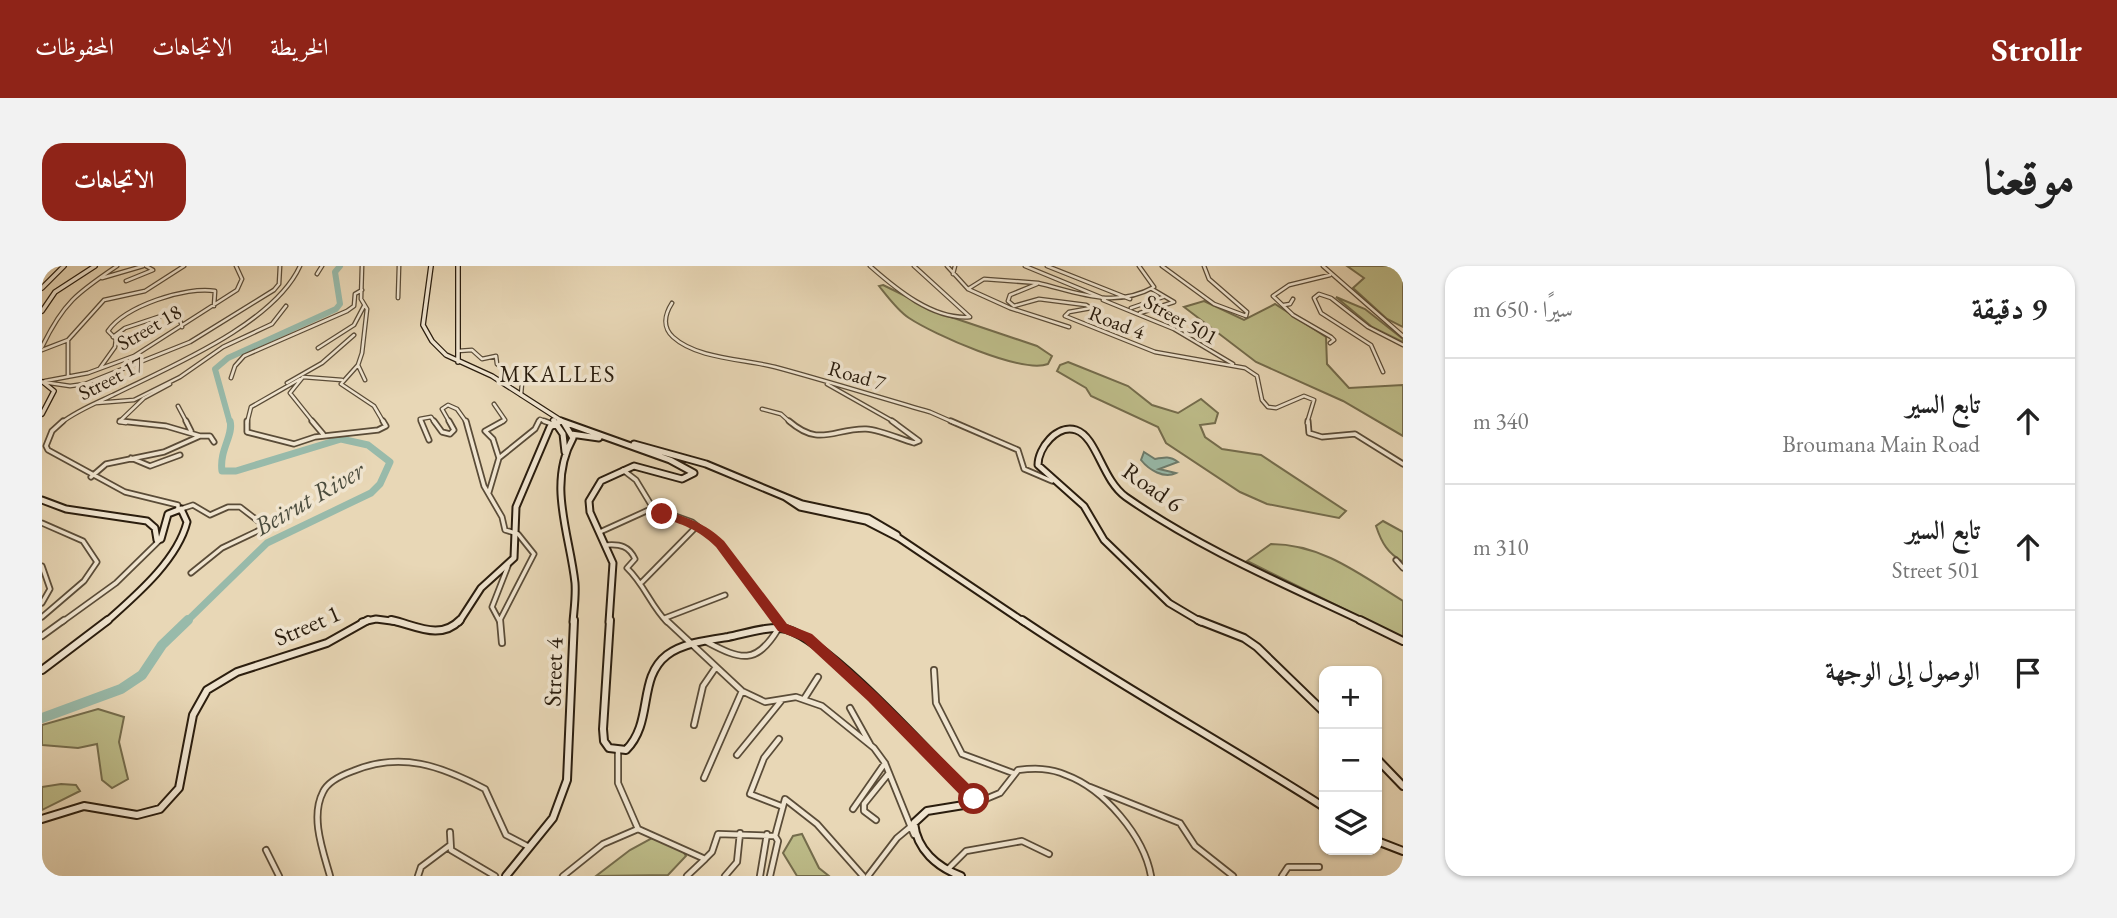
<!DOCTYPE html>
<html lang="ar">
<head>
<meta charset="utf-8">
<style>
	:root { --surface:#fff; --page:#f2f2f2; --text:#222; --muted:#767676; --line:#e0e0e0; --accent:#8f2418 }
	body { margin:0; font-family:"EB Garamond",Amiri,serif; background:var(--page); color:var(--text); direction:rtl }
	.controls { position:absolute; right:21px; bottom:21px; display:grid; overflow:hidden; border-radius:14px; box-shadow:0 2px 5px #0004 }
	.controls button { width:63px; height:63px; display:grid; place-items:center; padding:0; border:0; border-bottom:2px solid var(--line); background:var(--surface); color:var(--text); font:35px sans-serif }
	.stop { position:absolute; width:21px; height:21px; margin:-16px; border:5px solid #8f2418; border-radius:50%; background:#fff }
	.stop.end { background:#8f2418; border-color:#fff; box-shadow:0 2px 7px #0008 }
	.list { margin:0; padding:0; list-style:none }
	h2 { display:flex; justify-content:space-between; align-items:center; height:91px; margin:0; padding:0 28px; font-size:30px }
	h2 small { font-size:23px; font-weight:400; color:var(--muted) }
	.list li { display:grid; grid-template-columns:46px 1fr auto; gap:21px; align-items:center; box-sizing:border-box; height:126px; padding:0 28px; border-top:2px solid var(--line) }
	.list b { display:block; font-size:26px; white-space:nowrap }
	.list p { margin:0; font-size:23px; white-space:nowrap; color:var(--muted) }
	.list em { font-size:23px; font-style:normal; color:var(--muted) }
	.icon { flex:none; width:38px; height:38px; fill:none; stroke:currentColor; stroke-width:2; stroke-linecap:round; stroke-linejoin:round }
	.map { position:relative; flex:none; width:1361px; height:610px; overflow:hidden; direction:ltr; border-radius:21px }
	header { display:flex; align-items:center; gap:42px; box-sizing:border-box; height:98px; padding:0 35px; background:var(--accent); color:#fff }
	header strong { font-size:33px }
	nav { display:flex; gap:38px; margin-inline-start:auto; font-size:24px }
	.intro { display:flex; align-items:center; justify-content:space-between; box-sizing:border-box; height:168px; padding:0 42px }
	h1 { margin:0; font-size:49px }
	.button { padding:18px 32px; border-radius:21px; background:var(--accent); color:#fff; font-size:24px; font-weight:700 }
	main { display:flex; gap:42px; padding:0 42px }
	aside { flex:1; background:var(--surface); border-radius:21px; box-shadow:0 2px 5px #0004 }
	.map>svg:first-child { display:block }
	.green { fill:#bdbc89; stroke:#746c4c; stroke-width:2 }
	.water { fill:#98baaa; stroke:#6c7b6c; stroke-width:2 }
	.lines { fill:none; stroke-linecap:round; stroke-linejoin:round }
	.river-far2 { stroke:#98baaa; stroke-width:6 }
	.river-far1 { stroke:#98baaa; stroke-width:7 }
	.river { stroke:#98baaa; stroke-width:10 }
	.street-far2-casing { stroke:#5a4c38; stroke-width:5 }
	.street-far1-casing { stroke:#5a4c38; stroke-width:7 }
	.street-casing { stroke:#5a4c38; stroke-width:8 }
	.secondary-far2-casing { stroke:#2a1d0e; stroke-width:6 }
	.secondary-far1-casing { stroke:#2a1d0e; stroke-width:9 }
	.secondary-casing { stroke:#2a1d0e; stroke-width:10 }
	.street-far2 { stroke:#f0e5d0; stroke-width:2.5 }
	.street-far1 { stroke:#f0e5d0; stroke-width:3.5 }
	.street { stroke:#f0e5d0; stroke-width:4.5 }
	.secondary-far2 { stroke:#f0e5d0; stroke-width:3.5 }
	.secondary-far1 { stroke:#f0e5d0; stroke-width:5 }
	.secondary { stroke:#f0e5d0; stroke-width:6 }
	.route { fill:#8f2418 }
	.labels { text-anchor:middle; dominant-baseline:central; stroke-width:7; stroke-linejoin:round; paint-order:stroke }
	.far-street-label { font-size:21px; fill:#2a1d0e; stroke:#f0e5d0 }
	.far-quarter-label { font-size:23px; letter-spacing:2px; fill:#2a1d0e; stroke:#f0e5d0 }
	.street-label { font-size:24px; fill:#2a1d0e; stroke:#f0e5d0 }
	.water-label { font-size:26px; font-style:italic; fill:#4b4c3d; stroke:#f0e5d0 }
</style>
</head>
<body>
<header>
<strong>Strollr</strong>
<nav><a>الخريطة</a><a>الاتجاهات</a><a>المحفوظات</a></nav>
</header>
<div class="intro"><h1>موقعنا</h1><a class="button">الاتجاهات</a></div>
<main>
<aside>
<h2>9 دقيقة<small>سيرًا · 650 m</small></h2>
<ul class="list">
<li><svg class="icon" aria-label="ahead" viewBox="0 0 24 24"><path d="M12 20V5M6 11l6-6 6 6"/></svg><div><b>تابع السير</b><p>Broumana Main Road</p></div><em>340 m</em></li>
<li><svg class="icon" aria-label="ahead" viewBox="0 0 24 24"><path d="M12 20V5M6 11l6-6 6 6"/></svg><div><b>تابع السير</b><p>Street 501</p></div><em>310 m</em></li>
<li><svg class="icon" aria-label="arrive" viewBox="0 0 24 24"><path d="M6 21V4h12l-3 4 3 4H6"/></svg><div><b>الوصول إلى الوجهة</b></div></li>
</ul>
</aside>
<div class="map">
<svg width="1361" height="610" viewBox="0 0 1361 610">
	<rect width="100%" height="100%" fill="#e8d7b6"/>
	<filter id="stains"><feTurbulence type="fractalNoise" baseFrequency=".00286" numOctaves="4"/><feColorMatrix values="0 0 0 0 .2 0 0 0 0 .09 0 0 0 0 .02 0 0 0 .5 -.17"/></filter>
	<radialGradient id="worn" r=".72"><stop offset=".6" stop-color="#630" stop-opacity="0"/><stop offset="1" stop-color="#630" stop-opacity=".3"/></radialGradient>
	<!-- green -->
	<path class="green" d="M1305 0H1361V61L1345 53 1311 22 1322 12Z
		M841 19 900 48 995 80 1010 90 1006 98C980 108 891 68 867 52 856 45 845 30 837 20Z
		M1294 31 1323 43 1361 73V76L1330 61Z
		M1162 35 1202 54 1233 38 1284 71 1285 98 1307 122 1361 119V170L1301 135 1214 96 1142 41Z
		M1026 96 1086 120 1110 139 1136 147 1159 133 1176 147 1173 157 1158 159 1163 171 1180 183 1219 189 1304 245 1297 252 1225 238 1198 226 1124 177 1116 161 1049 130 1044 122 1015 105 1018 99Z
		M1341 255 1361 266V296C1346 287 1340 278 1334 260Z
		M1229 278C1280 278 1319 309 1361 335V372L1205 295Z
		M56 443 82 451 77 476 86 513 70 522 60 514 55 478 36 482 0 479V459Z
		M19 518 34 519 38 525 0 544V521Z
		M760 568 777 602 787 610H755L741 587 751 570Z
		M610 572 640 584 644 590 626 609 554 610 588 584Z"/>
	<!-- water -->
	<path class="water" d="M1102 186 1113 193C1123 191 1128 190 1136 196L1117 203 1134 207C1122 213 1107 204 1099 194Z"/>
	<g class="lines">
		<!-- river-far2 -->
		<path class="river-far2" d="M188 157 173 103 186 92 294 43 298 38 293 6 298 0"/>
		<!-- river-far1 -->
		<path class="river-far1" d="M144 356 225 277 329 227 338 218 348 196 326 179 299 173 194 205H180C177 184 192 169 188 155"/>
		<!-- river -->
		<path class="river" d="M0 452 79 423 100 409 120 379 146 354"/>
		<!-- street-far2 casing -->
		<g class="street-far2-casing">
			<path id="street-far2" d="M320 0 319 33 325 43 320 87 316 99 299 118 332 140 342 157
				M828 0C854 23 891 54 928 51L872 0
				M905 0 926 23 942 13 996 17
				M983 0 1063 33
				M1005 0 1088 33
				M1120 0 1172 38 1204 50
				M1162 0 1167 13 1205 46 1204 50
				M1281 0 1361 70
				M275 8 280 0
				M911 8 913 0
				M1288 9 1247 19 1231 30 1251 49 1289 71 1292 74 1288 77
				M60 12 101 0
				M84 15 111 4 104 0
				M996 17C1037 27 1072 43 1112 21L1097 0
				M995 18 968 29 966 35 972 40 997 33 1044 39 1049 42 1027 46 1023 50 1113 86 1203 102 1215 110 1220 134 1226 141 1234 142 1262 130 1272 134 1265 157
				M926 23 968 42 1027 61
				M356 32 357 0
				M1061 34 1132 63 1191 98
				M630 37C623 48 620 61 631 71 655 93 702 93 733 101 785 115 836 131 888 146L913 157
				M1242 39 1248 38 1251 33
				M1089 42 1121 31
				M1098 47 1132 36 1110 23
				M71 71 83 62 131 46 137 50 140 61
				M26 74V110
				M0 81C21 37 35 27 75 0
				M276 82 312 59 322 40
				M0 84 26 74 62 34 103 25 142 0
				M416 85 430 84 440 93 454 90 455 98 480 117 479 129
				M316 99 323 114
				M58 102 73 81 74 73 66 65C83 40 144 20 173 25L172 40
				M1341 106 1329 79 1279 47 1272 32 1277 28 1289 32 1326 61 1361 79
				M189 112 193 100 202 90 305 45 312 40 313 28 320 24
				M3 115 46 107 92 90 195 24 200 13 194 0
				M1 116 28 120 43 118 148 76 232 24 237 18 238 0
				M245 117 280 97 312 69
				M785 118 854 157
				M54 137 92 134 138 111 181 81 230 58 244 40
				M452 138 463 154 458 157
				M136 140 145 157
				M720 143 739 148 749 157
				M19 157C34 145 54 137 71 129 127 101 232 58 258 0
				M84 157 77 156 102 132 128 118
				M205 157 209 141 258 113
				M272 157 248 127 261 111 300 114
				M380 157 378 153 389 151 393 157
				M408 157 400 143 406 139 415 143 425 157
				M496 157 498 153 507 157"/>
		</g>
		<!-- street-far1 casing -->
		<g class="street-far1-casing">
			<path id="street-far1" d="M21 155 10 165 4 180 6 184 83 226 136 239V243
				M78 155 124 160 158 170
				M144 155 149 165
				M205 155V166L252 178 273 171 336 164 344 160 341 155
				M270 155 281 168
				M379 155 387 174
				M392 155 400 166 408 168 412 164 407 155
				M424 155 442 220 460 251 463 264 476 268 492 288 458 354
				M502 155 510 158
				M747 155C778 182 792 162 824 163 839 164 858 173 872 177L877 175 850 155
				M909 155 976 184 982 203 1010 215
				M1266 155 1267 167 1280 171 1313 168 1361 198
				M89 192 108 200 138 189
				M457 192 451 173 443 165 461 155
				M581 204 594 214 611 242 650 256 678 278 736 356
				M49 211 64 198 122 186 158 170H168L172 176
				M447 226 457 192 493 163 497 155
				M139 243 151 239 168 249 186 241H198L224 261 180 282 149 307
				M0 257 41 275 55 296 42 315 0 351
				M558 266 611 242
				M565 279C578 278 587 280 593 293L585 302C602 318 609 340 625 356
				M1354 294 1361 302
				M0 300 8 323 0 337
				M600 316 655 260
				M623 352 683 329
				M20 356 74 317 119 273
				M458 356 450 341 466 300"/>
		</g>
		<!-- street casing -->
		<g class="street-casing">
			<path id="street" d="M458 354 460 377
				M624 354 700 425 723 436 754 431 780 440 832 482 843 497 872 569
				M735 354 741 362
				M0 370 22 354
				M665 376C699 394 714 399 736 363
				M892 404 894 437 920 488 971 507
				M762 433 776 411
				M808 442 828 478
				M652 459 661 420 674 401
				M737 473 722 492 708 528 739 540
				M576 485V517L596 563
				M695 489 739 435
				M662 512 700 425
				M1048 521 1138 557 1153 580 1191 610
				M934 537 958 527 976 504C993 502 1008 502 1024 509 1062 523 1102 570 1109 610
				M811 543 843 497
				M834 554 822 545V538L847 507
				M596 563 663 593 670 586 676 568 733 570 743 533 775 558 821 610
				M408 566 409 584 453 610
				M224 584 237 610
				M906 603 924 585 980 575 1007 588
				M288 610C281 585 268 551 281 526 286 515 300 509 311 505 359 485 399 500 443 523L464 569 487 581
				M376 610 379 601 407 580
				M521 610 561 578 596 563
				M645 610 663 593
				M683 610 695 596 698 567
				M718 610 725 568
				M728 610 736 575 733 570
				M826 610 855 572 867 562
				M1240 610 1246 601H1277"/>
		</g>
		<!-- secondary-far2 casing -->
		<g class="secondary-far2-casing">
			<path id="secondary-far2" d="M389 0 381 59 390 75 404 89 450 110 523 157
				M416 0V96
				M0 22 22 0
				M0 45 13 26 53 0
				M0 148 12 125 1 116
				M511 154 513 157
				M516 157 519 155"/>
		</g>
		<!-- secondary-far1 casing -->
		<g class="secondary-far1-casing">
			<path id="secondary-far1" d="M512 155 521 168 523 186
				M519 155 628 194 652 207 640 213 592 200 559 215 547 235 548 246 571 297 567 356
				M522 157 531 172C505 218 528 269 533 317 534 330 532 343 531 356
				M529 168 557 172
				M592 178 664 198 760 238 826 252 855 269
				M743 231 758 241 824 255 857 272 982 356
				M0 234 24 243 105 255 113 262 115 274 119 273
				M64 356C93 330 135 295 145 256L139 243 126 248 119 273
				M320 356 334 353 357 356
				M417 356 439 322 472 292 474 241 508 161 519 155
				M1159 356 1127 337 1062 274 1042 240 996 199C996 182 1015 158 1034 164 1055 171 1060 214 1084 231 1157 282 1242 318 1322 356"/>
		</g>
		<!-- secondary casing -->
		<g class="secondary-casing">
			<path id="secondary" d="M349 354C373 359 398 375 418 354
				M568 354 561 463 562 475 567 482 584 484C612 456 595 412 625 389 641 377 666 374 686 371 702 368 729 359 744 363 789 376 892 492 930 530L934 537 885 545 872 557C875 584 895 601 919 610
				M980 354C1078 420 1182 477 1282 541
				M1156 354 1202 372 1215 381 1282 446
				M1318 354 1361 375
				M0 404 66 354
				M1335 493 1361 520
				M0 553 42 540 95 549 118 543 137 522 151 449 165 424 195 406 285 377 326 354
				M1335 575 1361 585
				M464 610 511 552 525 514 532 354"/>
		</g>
		<!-- street-far2 -->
		<use href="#street-far2" class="street-far2"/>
		<!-- street-far1 -->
		<use href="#street-far1" class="street-far1"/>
		<!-- street -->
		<use href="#street" class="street"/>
		<!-- secondary-far2 -->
		<use href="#secondary-far2" class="secondary-far2"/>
		<!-- secondary-far1 -->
		<use href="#secondary-far1" class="secondary-far1"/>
		<!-- secondary -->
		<use href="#secondary" class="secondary"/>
	</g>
	<!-- route -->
	<path class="route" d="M620 244C645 251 663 257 682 275L745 358 770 368 835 427 937 528V538H927L826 435 761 375 736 365 674 281C656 263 640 258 616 251V246Z"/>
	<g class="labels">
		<!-- far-street labels -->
		<g class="far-street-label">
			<text transform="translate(1139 53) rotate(29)">Street 501</text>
			<text transform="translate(1075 56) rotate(21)">Road 4</text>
			<text transform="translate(107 61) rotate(-30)">Street 18</text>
			<text transform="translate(815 109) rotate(16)">Road 7</text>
			<text transform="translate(69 112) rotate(-27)">Street 17</text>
		</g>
		<!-- far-quarter labels -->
		<g class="far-quarter-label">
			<text x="516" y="108">MKALLES</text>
		</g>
		<!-- street labels -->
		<g class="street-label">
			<text transform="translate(1111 221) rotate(35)">Road 6</text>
			<text transform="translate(265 359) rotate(-23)">Street 1</text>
			<text transform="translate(511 406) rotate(-88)">Street 4</text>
		</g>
		<!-- water labels -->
		<g class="water-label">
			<text transform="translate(267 232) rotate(-30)">Beirut River</text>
		</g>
	</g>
	<rect width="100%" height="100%" filter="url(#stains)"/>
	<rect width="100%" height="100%" fill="url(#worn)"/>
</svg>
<div class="controls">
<button>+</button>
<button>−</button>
<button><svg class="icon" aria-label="layers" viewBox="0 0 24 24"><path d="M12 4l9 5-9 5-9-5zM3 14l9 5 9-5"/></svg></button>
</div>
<div class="stop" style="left:932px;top:533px"></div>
<div class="stop end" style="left:620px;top:248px"></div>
</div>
</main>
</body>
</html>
